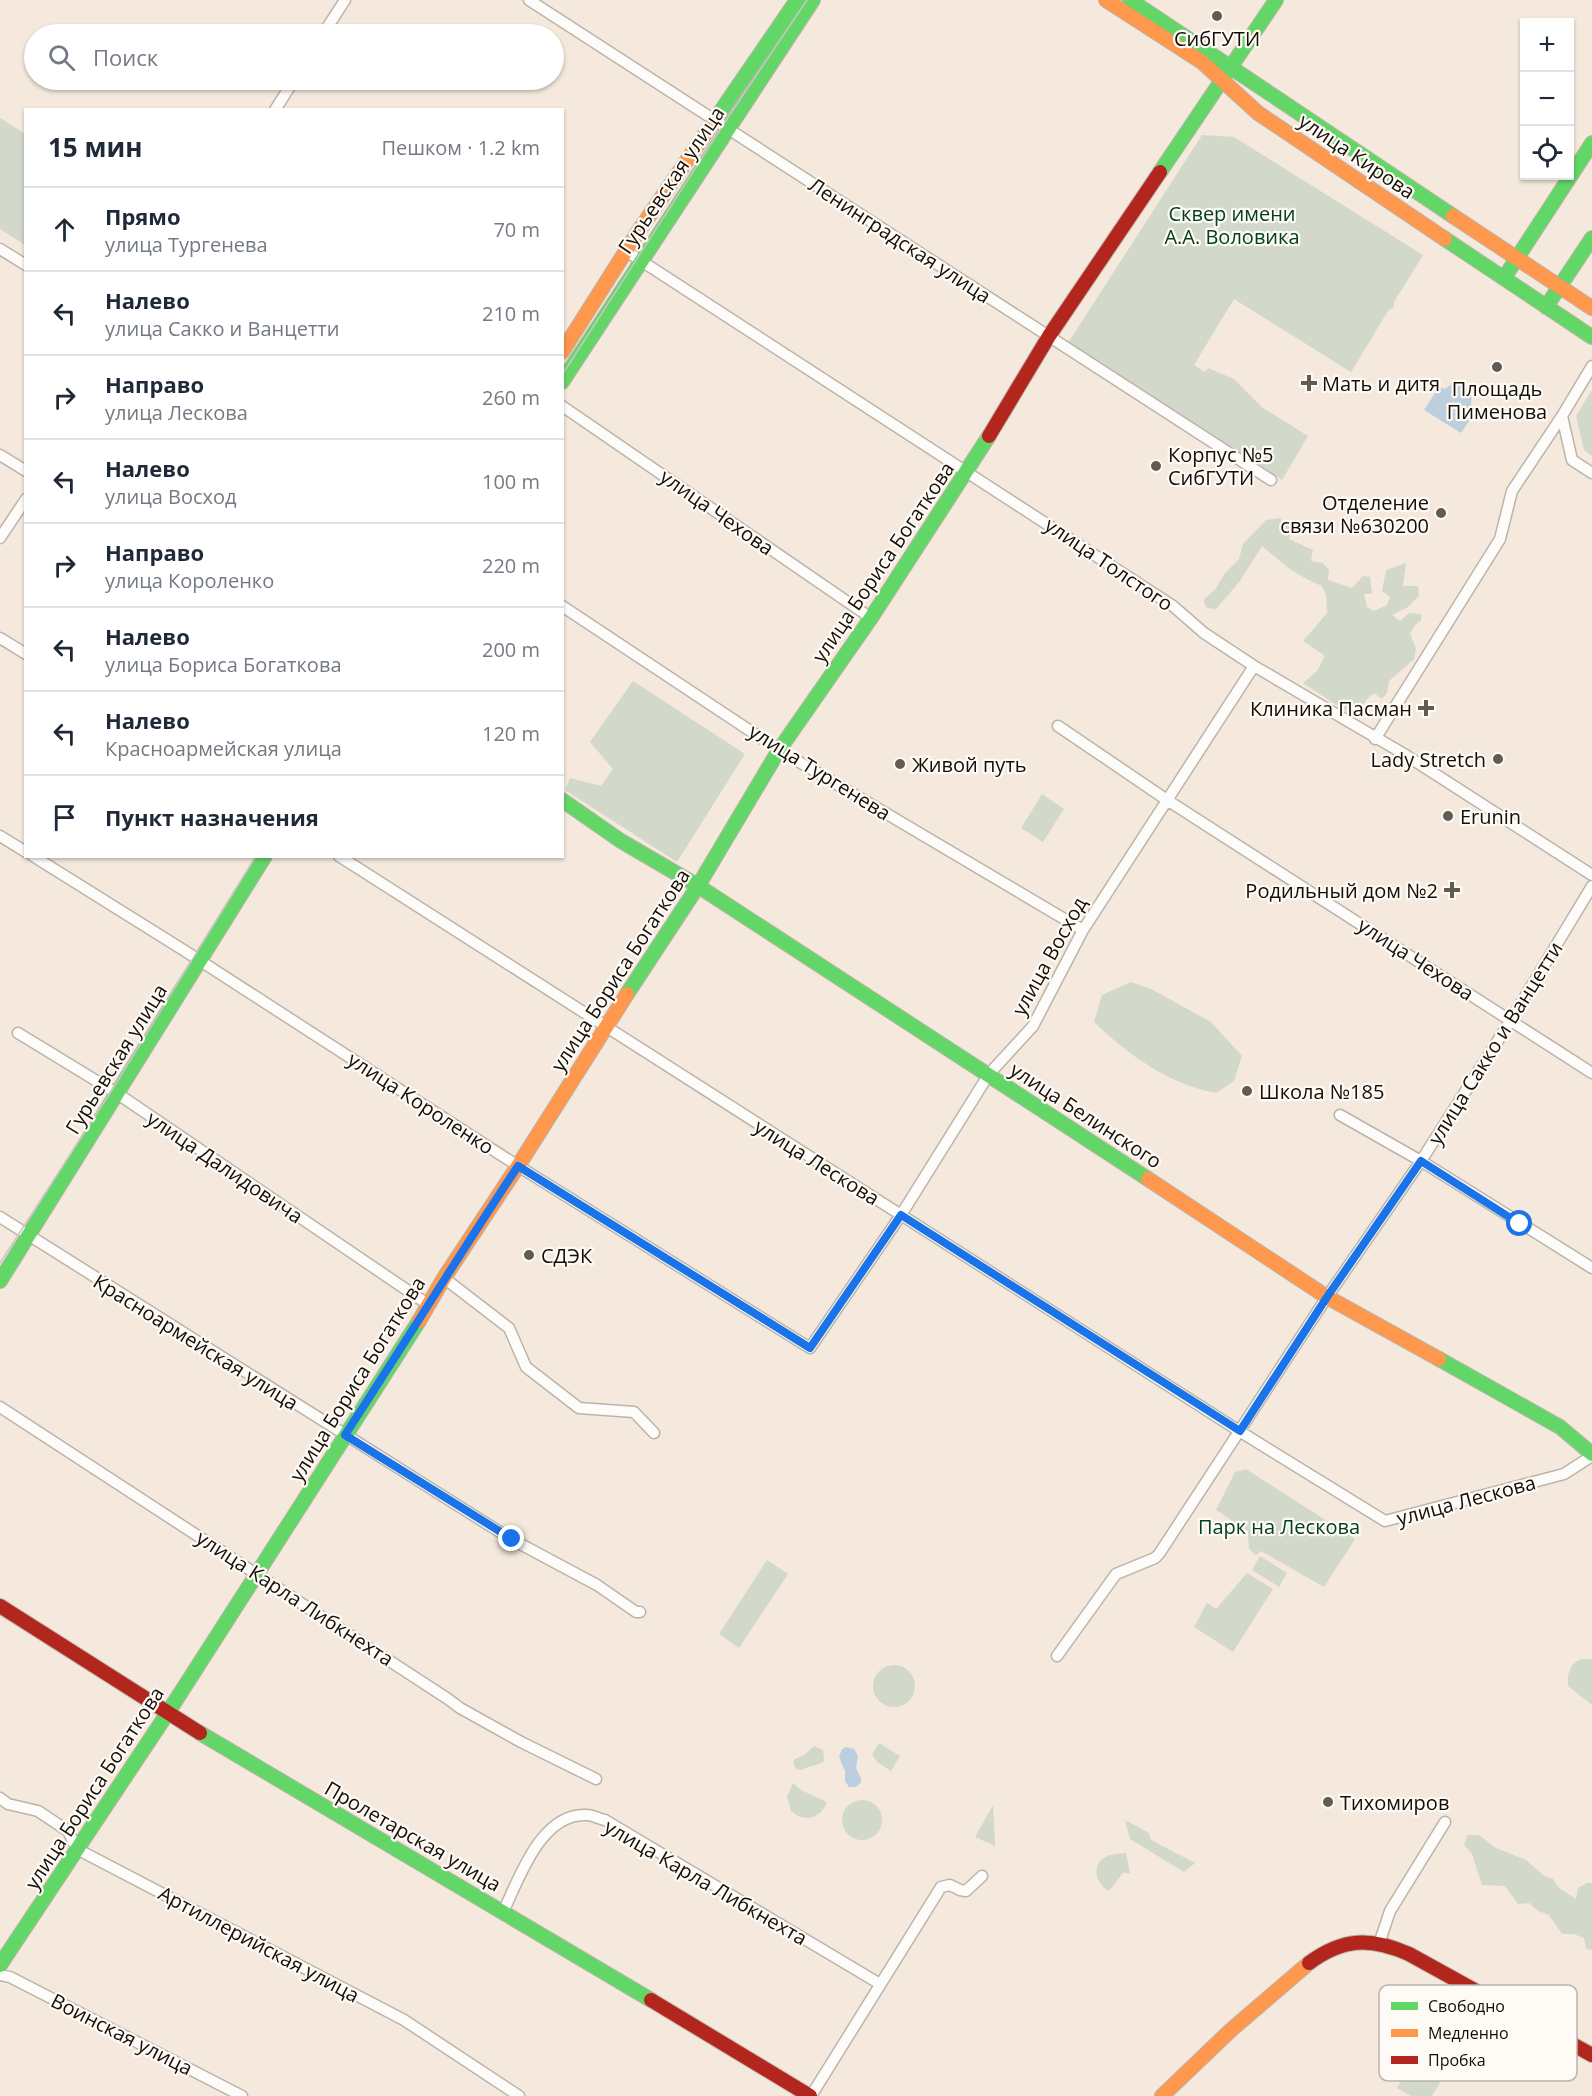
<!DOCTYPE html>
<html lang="ru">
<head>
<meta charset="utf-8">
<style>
	:root { --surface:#fff; --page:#f2f2f3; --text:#1f2937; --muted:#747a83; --line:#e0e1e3 }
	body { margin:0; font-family:"Open Sans",sans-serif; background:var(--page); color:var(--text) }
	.controls { position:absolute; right:18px; top:18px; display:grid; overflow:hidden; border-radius:0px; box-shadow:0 2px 4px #0004 }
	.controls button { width:54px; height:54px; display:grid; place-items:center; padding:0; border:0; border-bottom:2px solid var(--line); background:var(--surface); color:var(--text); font:30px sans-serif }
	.stop { position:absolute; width:18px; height:18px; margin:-14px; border:4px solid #1a73e8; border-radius:50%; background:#fff }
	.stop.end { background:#1a73e8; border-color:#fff; box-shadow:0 2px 6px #0008 }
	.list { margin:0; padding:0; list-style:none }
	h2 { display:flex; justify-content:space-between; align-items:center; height:78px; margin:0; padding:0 24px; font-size:26px }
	h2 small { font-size:20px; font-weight:400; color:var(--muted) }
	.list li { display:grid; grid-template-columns:39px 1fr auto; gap:18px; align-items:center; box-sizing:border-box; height:84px; padding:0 24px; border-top:2px solid var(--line) }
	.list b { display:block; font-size:22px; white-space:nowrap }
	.list p { margin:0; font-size:20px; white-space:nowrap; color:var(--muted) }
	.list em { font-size:20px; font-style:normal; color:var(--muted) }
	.icon { flex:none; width:33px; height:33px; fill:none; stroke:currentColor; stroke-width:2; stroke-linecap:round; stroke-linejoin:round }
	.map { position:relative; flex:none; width:1592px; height:2096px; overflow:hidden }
	.search { position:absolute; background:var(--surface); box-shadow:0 2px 4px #0004; left:24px; top:24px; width:540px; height:66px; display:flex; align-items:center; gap:15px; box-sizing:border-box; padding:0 21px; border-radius:33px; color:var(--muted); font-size:22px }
	.panel { position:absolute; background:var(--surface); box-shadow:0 2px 4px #0004; left:24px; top:108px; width:540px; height:750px; border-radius:0px }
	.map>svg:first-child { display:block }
	.green { fill:#d2d8ca }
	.water { fill:#bdcede }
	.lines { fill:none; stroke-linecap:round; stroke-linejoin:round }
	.street-casing { stroke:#bcb4a9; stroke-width:13 }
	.fast-casing { stroke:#bcb4a9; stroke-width:16 }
	.slow-casing { stroke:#bcb4a9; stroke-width:16 }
	.jam-casing { stroke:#bcb4a9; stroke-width:16 }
	.street { stroke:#fdfcfa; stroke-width:10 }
	.fast { stroke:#63d668; stroke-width:14 }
	.slow { stroke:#ff974d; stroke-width:14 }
	.jam { stroke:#b3261e; stroke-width:14 }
	.tram { stroke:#cac6c2; stroke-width:1.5 }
	.route { stroke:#1a73e8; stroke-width:8 }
	.poi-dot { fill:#625b51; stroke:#fefaf5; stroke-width:2 }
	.labels { text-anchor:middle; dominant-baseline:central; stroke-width:4.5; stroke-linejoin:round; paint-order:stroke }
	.poi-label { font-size:20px; fill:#140e06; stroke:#fefaf5; text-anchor:start }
	.street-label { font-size:20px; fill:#140e06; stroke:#fefaf5 }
	.park-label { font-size:20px; fill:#014020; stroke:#fefaf5 }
	.key { fill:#fefaf5; stroke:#b8b3ad; stroke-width:1.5 }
	.key-label { font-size:16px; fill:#140e06 }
</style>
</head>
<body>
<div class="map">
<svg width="1592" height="2096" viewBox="0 0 1592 2096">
	<rect width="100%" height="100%" fill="#f4e9dc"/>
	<!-- green -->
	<path class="green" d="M0 118 25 134V245L0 229Z
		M1202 135 1234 137 1423 255 1394 302V307L1388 311 1351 372 1234 299 1194 365 1205 372 1208 368 1234 379 1263 408 1308 436 1282 480 1246 456 1226 449 1220 440 1215 437 1207 435 1188 425 1187 419 1068 343Z
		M1592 390V456L1584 450 1576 416Z
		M1281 518 1282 527 1290 520 1297 521 1299 530 1291 533 1289 539 1313 550 1311 561 1323 563 1329 570 1328 580 1352 588 1363 576 1370 577 1372 594H1364L1367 607 1374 611 1387 605 1390 597 1382 591 1386 570 1406 563 1403 586H1418L1419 596 1408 607 1392 615 1400 621 1409 613 1421 614V620L1414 626 1410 634 1416 648 1414 659 1389 681 1387 693 1382 699 1374 693 1367 699 1355 717 1303 683 1317 671 1325 656 1303 641 1327 613 1326 595 1322 586C1296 576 1283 564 1262 546L1240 581 1216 609 1207 608 1204 603V599L1215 590 1225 573 1239 559 1243 544 1266 520Z
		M633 681 745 754 677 862 565 790 570 778 601 786 613 769 590 742Z
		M1042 794 1064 809 1043 842 1021 828Z
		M1131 982 1151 989 1211 1022 1242 1056 1234 1081 1216 1093C1170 1085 1127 1054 1094 1022L1102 995Z
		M1246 1469 1355 1539 1324 1587 1261 1551 1256 1555 1249 1549 1248 1531 1216 1510 1235 1472Z
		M1260 1556 1287 1573 1279 1587 1252 1570Z
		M767 1560 788 1574 739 1648 719 1634Z
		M1247 1573 1273 1589 1233 1652 1194 1627 1207 1603 1216 1609Z
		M1581 1659H1592V1705L1568 1686V1675L1572 1665Z
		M873 1686a21 21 0 1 1 42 0a21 21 0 1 1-42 0Z
		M879 1743 900 1756 891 1771 877 1762 872 1754Z
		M814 1746 823 1750 824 1761C818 1766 809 1765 802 1770L796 1769 793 1762 795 1759 804 1755Z
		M793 1783 801 1790 827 1802C821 1819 804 1823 791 1811L787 1797Z
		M842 1820a20 20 0 1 1 40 0a20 20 0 1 1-40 0Z
		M993 1805 995 1846 975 1837Z
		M1125 1820 1149 1833 1151 1840 1195 1863 1184 1872 1130 1839Z
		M1468 1835H1479L1496 1848 1526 1860 1543 1875 1553 1879 1559 1888 1576 1899 1578 1888 1587 1883H1592V1950L1586 1949 1584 1938 1574 1934H1562L1549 1915 1538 1911 1529 1903 1518 1904 1505 1886 1482 1885 1472 1854 1464 1845Z
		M1126 1853 1130 1873H1123L1109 1891C1096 1885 1090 1864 1107 1856 1112 1854 1120 1854 1126 1853Z
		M1413 2062 1442 2079 1432 2096H1411L1397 2088Z"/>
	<!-- water -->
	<path class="water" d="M1453 383 1464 384C1472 391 1472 396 1471 406L1477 409 1461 433 1424 410 1439 387 1445 389Z
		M846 1747 854 1749 858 1756 856 1768 861 1778V1782L856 1787H849L845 1781V1771L839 1757 842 1749Z"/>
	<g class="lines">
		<!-- street casing -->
		<g class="street-casing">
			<path id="street" d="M529 0 1271 480
				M323 34 345 0
				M275 110 294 80
				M0 249 26 265
				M626 251 1173 606 1204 633 1254 666 1404 754 1592 875
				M562 406 871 618
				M1562 416 1572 460 1592 473
				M0 455 26 471
				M0 538 26 499
				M562 606 779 750 1083 930
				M0 638 26 654
				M1058 726 1167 800 1592 1073
				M1375 739 1500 539 1512 491 1562 416 1592 366
				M0 836 26 852
				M33 856 185 951 518 1166 810 1348 901 1215 989 1074 1033 1026 1083 930 1254 666
				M339 856 1244 1434 1385 1521 1564 1474 1592 1456
				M18 1033 118 1094 429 1305
				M1340 1115 1421 1161 1592 1268
				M0 1217 511 1539 597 1585 636 1612H640
				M444 1278 509 1328 526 1367 579 1408 634 1412 654 1433
				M0 1407 448 1699 460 1708 521 1742 596 1779
				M1057 1656 1116 1574 1155 1558 1159 1554 1327 1297 1421 1161 1511 1020 1592 886
				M0 1798 8 1804 38 1811 68 1831 77 1849 404 2020 519 2096
				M503 1912C519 1879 541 1812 587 1815 593 1815 599 1819 605 1820L880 1984
				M1379 1944 1390 1911 1445 1822
				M0 1975 10 1977 242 2096
				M811 2096 941 1887 950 1885 960 1890 966 1891 982 1876"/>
		</g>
		<!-- fast casing -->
		<g class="fast-casing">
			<path id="fast" d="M1130 0 1453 216
				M712 124 797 0
				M1160 172 1276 0
				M1445 239 1592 337
				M1504 278 1592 143
				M1546 307 1592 238
				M562 382 813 0
				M562 800 621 841 698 886 1148 1179
				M627 994 698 886 779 750 871 618 989 436
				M0 1281 265 856
				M1439 1359 1560 1427 1592 1454
				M200 1733 651 2000
				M0 1965 167 1714 419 1321"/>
		</g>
		<!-- slow casing -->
		<g class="slow-casing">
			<path id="slow" d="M1106 0 1202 62 1258 113 1445 239
				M1453 216 1592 308
				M562 352 638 232 712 124
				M1148 1179 1327 1297 1439 1359
				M419 1321 444 1278 518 1166 627 994
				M1162 2096 1231 2030 1309 1963"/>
		</g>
		<!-- jam casing -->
		<g class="jam-casing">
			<path id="jam" d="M989 436 1049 336 1160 172
				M0 1606 200 1733
				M1309 1963C1343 1938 1370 1937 1409 1954L1592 2055
				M651 2000 810 2096"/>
		</g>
		<!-- street -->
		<use href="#street" class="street"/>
		<!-- fast -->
		<use href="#fast" class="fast"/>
		<!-- slow -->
		<use href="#slow" class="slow"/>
		<!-- jam -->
		<use href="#jam" class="jam"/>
		<!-- tram -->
		<path class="tram" d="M562 375 729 116 807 0
			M0 1263 112 1090 256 856"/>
	</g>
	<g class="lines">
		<!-- route -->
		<path class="route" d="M512 1539 345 1435C403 1346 459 1255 518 1166L810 1348 901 1215 1240 1431 1327 1297 1421 1161 1520 1224"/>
	</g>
	<!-- markers -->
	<g class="poi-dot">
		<circle cx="1217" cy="16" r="6"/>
		<circle cx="1497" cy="367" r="6"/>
		<path d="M1306 374h6v6h6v6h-6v6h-6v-6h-6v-6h6z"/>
		<circle cx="1156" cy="466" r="6"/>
		<circle cx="1441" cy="513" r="6"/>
		<path d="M1423 699h6v6h6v6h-6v6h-6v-6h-6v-6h6z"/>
		<circle cx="1498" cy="759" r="6"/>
		<circle cx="900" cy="764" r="6"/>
		<circle cx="1448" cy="816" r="6"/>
		<path d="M1449 881h6v6h6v6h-6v6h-6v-6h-6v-6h6z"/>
		<circle cx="1247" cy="1091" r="6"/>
		<circle cx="529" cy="1255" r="6"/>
		<circle cx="1328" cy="1802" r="6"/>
	</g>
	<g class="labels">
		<!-- poi labels -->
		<g class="poi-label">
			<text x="1217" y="38" text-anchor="middle">СибГУТИ</text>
			<text x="1322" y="383">Мать и дитя</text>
			<text x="1497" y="388" text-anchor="middle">Площадь<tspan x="1497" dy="23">Пименова</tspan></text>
			<text x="1168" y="454">Корпус №5<tspan x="1168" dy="23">СибГУТИ</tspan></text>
			<text x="1429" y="502" text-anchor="end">Отделение<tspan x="1429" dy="23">связи №630200</tspan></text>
			<text x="1412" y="708" text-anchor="end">Клиника Пасман</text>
			<text x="1486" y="759" text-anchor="end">Lady Stretch</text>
			<text x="912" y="764">Живой путь</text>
			<text x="1460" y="816">Erunin</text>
			<text x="1438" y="890" text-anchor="end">Родильный дом №2</text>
			<text x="1259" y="1091">Школа №185</text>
			<text x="541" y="1255">СДЭК</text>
			<text x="1340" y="1802">Тихомиров</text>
		</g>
		<!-- street labels -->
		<g class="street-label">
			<text transform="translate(1357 156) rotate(34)">улица Кирова</text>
			<text transform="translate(671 180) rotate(-56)">Гурьевская улица</text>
			<text transform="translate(900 240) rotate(33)">Ленинградская улица</text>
			<text transform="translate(717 512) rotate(35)">улица Чехова</text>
			<text transform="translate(883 562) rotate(-56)">улица Бориса Богаткова</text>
			<text transform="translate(1109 564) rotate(34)">улица Толстого</text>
			<text transform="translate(820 772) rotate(32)">улица Тургенева</text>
			<text transform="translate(1049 956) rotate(-61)">улица Восход</text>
			<text transform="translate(1416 959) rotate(33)">улица Чехова</text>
			<text transform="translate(620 970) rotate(-57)">улица Бориса Богаткова</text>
			<text transform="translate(1495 1043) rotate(-58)">улица Сакко и Ванцетти</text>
			<text transform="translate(116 1059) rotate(-58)">Гурьевская улица</text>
			<text transform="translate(421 1103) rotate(33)">улица Короленко</text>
			<text transform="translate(1086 1115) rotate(33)">улица Белинского</text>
			<text transform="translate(817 1162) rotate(32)">улица Лескова</text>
			<text transform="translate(225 1167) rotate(34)">улица Далидовича</text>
			<text transform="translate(196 1342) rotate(32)">Красноармейская улица</text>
			<text transform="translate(357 1379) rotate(-58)">улица Бориса Богаткова</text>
			<text transform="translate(1466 1500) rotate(-15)">улица Лескова</text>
			<text transform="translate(295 1598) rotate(33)">улица Карла Либкнехта</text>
			<text transform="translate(94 1788) rotate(-57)">улица Бориса Богаткова</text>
			<text transform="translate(413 1836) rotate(30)">Пролетарская улица</text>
			<text transform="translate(706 1882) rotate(30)">улица Карла Либкнехта</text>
			<text transform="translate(259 1944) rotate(28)">Артиллерийская улица</text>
			<text transform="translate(122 2034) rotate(27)">Воинская улица</text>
		</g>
		<!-- park labels -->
		<g class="park-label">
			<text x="1232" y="213">Cквер имени<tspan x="1232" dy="23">А.А. Воловика</tspan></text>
			<text x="1279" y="1526">Парк на Лескова</text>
		</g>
	</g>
	<!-- legend -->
	<rect x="1379" y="1985" width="198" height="96" rx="9" class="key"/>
	<rect x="1391" y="2002" width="27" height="8" fill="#63d668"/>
	<rect x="1391" y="2029" width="27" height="8" fill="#ff974d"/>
	<rect x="1391" y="2056" width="27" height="8" fill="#b3261e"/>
	<g class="key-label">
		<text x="1428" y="2012">Свободно</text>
		<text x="1428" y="2039">Медленно</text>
		<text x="1428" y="2066">Пробка</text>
	</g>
</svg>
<div class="controls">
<button>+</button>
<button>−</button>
<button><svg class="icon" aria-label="locate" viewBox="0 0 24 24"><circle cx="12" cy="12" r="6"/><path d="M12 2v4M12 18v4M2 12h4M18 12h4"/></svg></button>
</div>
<div class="stop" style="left:1520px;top:1224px"></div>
<div class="stop end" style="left:512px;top:1539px"></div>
<div class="search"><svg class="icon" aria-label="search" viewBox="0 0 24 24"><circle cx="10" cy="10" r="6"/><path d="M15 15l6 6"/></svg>Поиск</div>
<section class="panel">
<h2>15 мин<small>Пешком · 1.2 km</small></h2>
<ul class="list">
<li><svg class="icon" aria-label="ahead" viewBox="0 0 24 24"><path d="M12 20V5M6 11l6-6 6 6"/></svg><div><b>Прямо</b><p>улица Тургенева</p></div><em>70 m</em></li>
<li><svg class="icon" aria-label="left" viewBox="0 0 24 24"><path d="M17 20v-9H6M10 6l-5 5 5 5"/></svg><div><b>Налево</b><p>улица Сакко и Ванцетти</p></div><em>210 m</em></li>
<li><svg class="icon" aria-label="right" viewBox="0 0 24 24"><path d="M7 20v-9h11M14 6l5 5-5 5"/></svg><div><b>Направо</b><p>улица Лескова</p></div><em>260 m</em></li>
<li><svg class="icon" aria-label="left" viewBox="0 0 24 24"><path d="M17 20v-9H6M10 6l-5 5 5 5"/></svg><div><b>Налево</b><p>улица Восход</p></div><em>100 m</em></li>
<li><svg class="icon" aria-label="right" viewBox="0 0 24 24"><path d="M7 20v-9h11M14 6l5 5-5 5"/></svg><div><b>Направо</b><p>улица Короленко</p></div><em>220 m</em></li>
<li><svg class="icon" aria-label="left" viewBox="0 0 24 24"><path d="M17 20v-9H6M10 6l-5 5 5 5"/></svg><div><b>Налево</b><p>улица Бориса Богаткова</p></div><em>200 m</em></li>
<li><svg class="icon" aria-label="left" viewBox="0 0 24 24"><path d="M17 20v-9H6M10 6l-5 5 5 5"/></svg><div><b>Налево</b><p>Красноармейская улица</p></div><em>120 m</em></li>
<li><svg class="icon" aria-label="arrive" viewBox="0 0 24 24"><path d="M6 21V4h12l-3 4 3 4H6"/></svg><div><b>Пункт назначения</b></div></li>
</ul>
</section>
</div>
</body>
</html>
